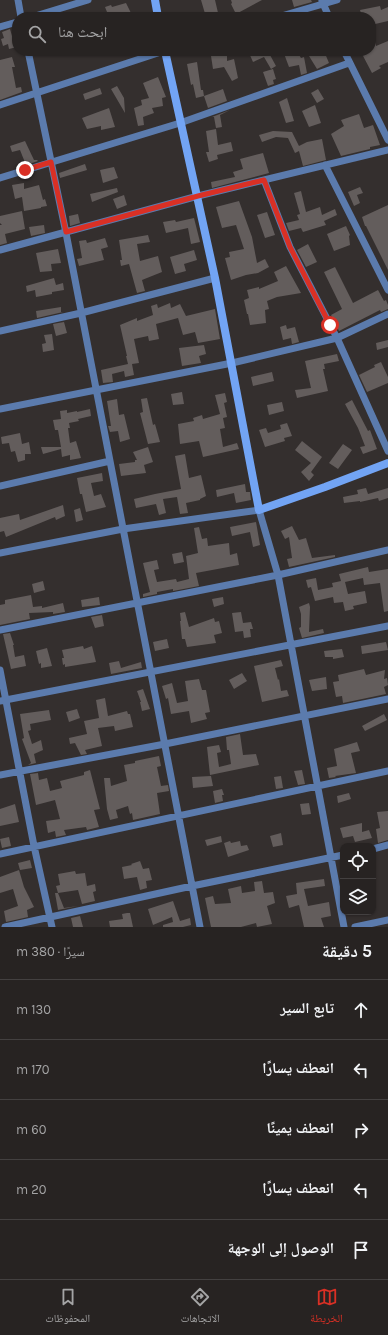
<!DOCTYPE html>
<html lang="ar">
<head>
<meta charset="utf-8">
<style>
	:root { --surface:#272322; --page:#2f2b2a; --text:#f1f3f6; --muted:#a4a4a5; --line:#434040; --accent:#d93025 }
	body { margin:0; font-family:Karla,"Noto Naskh Arabic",sans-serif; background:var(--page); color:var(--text); direction:rtl }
	.controls { position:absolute; right:12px; bottom:12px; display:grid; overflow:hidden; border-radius:8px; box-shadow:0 1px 3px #0004 }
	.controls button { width:36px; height:36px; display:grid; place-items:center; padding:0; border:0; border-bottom:1px solid var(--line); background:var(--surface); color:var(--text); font:20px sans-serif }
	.stop { position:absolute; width:12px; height:12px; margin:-9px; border:3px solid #d93025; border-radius:50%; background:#fff }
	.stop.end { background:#d93025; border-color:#fff; box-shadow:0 1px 4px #0008 }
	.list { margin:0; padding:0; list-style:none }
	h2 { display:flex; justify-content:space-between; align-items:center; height:52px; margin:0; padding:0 16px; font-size:17px }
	h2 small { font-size:13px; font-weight:400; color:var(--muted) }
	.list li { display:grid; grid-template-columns:26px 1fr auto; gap:12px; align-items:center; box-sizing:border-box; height:60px; padding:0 16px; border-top:1px solid var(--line) }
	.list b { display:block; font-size:15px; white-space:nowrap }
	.list em { font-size:13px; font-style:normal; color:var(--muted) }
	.icon { flex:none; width:22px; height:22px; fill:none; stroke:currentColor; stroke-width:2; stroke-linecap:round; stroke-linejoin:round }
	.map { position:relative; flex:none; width:388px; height:927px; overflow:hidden; direction:ltr }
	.search { position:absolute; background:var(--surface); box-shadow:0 1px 3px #0004; left:12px; right:12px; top:12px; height:44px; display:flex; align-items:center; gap:10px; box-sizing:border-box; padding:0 14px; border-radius:16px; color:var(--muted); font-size:15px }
	.sheet { height:352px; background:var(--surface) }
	nav { display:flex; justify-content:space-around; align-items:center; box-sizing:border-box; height:56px; border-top:1px solid var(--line); background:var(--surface); font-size:11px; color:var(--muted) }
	nav a { display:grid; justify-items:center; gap:2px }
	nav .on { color:var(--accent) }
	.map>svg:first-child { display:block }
	.building { fill:#635d5c }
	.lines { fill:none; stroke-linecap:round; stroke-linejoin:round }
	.street { stroke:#5b7bad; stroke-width:7 }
	.secondary { stroke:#72a4f4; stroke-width:8 }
	.route { stroke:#d93025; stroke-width:5 }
</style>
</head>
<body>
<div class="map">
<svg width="388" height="927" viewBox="0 0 388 927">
	<rect width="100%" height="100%" fill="#342f2e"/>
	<!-- building -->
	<path class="building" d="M201 0H215L219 17H206Z
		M231 0H262L236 14 231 4 232 3Z
		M292 0H311L312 2 294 7Z
		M126 3 133 17H109L105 7 111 5 112 7Z
		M380 6 381 10 388 7V21L371 25V17H362L360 10Z
		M10 29 12 36 17 34V47L9 49 8 44 3 46 1 39 4 38 2 32Z
		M371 34H374L376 46 388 41V62L379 66 381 68 372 73 362 54 371 51Z
		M254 51H278L270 55 276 66 271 69 264 57 253 62 249 53Z
		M283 51H297L301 58 304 57 307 73 301 75 299 65 289 67Z
		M311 51H324L329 63 317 69 309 56H312Z
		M219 54H227V61L234 59 238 78 232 81 224 67 213 69 211 56Z
		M12 57 15 67H12L16 88 21 87 22 92 0 100V60Z
		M197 62 201 90H203L204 96 223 89 227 101 208 108 204 96 196 98 193 84 191 85 187 64Z
		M273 69 276 79 273 80 274 84 268 86 263 72Z
		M158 77 166 97 162 98 163 106 152 108 154 113 143 117 144 125 138 126 134 108 142 105 141 100 149 98 143 83Z
		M117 86 124 98 125 113 111 89Z
		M100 88 102 94 85 100 83 94Z
		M318 89 324 99 317 103 311 93Z
		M287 98 294 121 286 123 279 102Z
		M315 105 321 123 309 127 302 111Z
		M109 108 115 127 101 130V126L87 129 82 118Z
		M230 110 220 115 222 127 216 128 214 117H212Z
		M359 114 364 128 373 125 380 145 370 147V149L341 156 331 134 344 126 341 120Z
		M216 129 218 145 231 142 233 151 217 155 218 159 209 162 206 152H209L206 131Z
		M273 131 292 132 299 146 307 142 322 139 326 160 303 166 299 151 295 153 288 138 276 137 262 142 259 135Z
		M25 141 34 160H37L38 161 26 165 20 150 12 152 10 146Z
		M263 153 269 173 212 188 211 182 235 177 233 172 243 169 240 159Z
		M85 164 87 170 60 178 59 173Z
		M114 167 118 178 103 183 100 170Z
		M24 183V189L39 185 43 200 45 199 47 206 41 207V208L24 211 22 197 15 199 12 185Z
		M360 187 363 193 357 195 360 203 354 206 348 192Z
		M117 188 118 192 92 202 90 194Z
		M301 191 306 212 320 207 322 215 335 209 337 215 324 221 326 225 303 232 301 228 289 231 286 223 299 220 297 215 300 214 294 193Z
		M124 195 127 205 117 209 113 199Z
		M239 201 252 237 257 263 265 259 269 267 258 273 246 275 231 280 225 258 230 257 229 252 244 249 236 225 222 228 216 207Z
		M388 205V270L366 226H365L362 217Z
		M22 211 25 229 5 234 7 243 0 245V225H2L0 223V216Z
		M267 212 275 235 265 238 257 215Z
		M78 214 80 223 70 226 69 216Z
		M194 218 200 242 191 244 188 228 166 233 163 222 175 220 176 222Z
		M44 225 45 233 31 236 29 227Z
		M346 226 350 235 349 236 350 245 334 251 327 234Z
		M148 235 150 242 137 244 140 261 158 256 162 272 142 280 145 291 137 293 129 264 121 266 120 260H122L119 240Z
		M105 238 108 247 101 249 104 260 79 266 77 259 82 258 79 241 86 240 87 243Z
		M308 244 317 262 306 267 297 250Z
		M58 249 61 263 51 264 52 271 40 272 36 253Z
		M194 250 197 260 184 264 186 271 175 274 170 257Z
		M286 266 301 293 277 297 267 301 269 309 265 310 266 323 250 325 248 314H247L244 300 249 298 247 290 259 287V289L278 281 274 272Z
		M335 267 353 303 378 290 384 301 386 300 388 305V309L381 312 380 310 339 331 331 315 342 309 324 272Z
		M54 278 56 285 63 283 64 290 52 292V294L36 297 35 290 27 292 26 286Z
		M170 303 171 308 180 304 186 316 215 309 220 339 198 343 195 332 183 335 178 318 156 324 159 339 149 341 148 336 134 339 139 363 132 364 134 375 125 377 124 371 112 374 113 382 103 383 101 370 128 364 126 356H127L120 325 137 318V321L153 315 151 306 157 304 158 308Z
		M61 307V312H63L37 318 36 311Z
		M64 322 67 333 56 336 53 324Z
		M286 325 287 329 295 327 299 342 292 344 291 338 283 340 280 327Z
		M52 334 54 350 43 352 42 344 46 343 44 335Z
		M388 340V347L377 350 376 343Z
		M204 345 206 354 199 356 201 363 182 366 179 348Z
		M337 354 339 361 324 364 325 369H323L328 391 297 398 295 390 311 388 305 361Z
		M381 362 388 377V383L367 392 359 375 375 367 374 365Z
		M272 372 274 381 253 386 251 377Z
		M182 392 184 404 173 405 171 394Z
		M225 393 227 402 224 403 227 417 223 418 225 428 220 429 223 447 237 443 239 449 203 457 199 441 180 444 178 424 194 421 193 418 202 415 203 419 220 414 215 395Z
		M147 398 153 425 155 424 160 442 148 444 140 413 143 412 141 399Z
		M117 399 119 415 124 414 130 439 120 442 118 431 110 432 108 426H111L107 401Z
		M352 400 368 431 370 430 377 449 363 454 360 447 365 446 358 428 345 404Z
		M282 402 284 411 269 415 267 405Z
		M90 409 91 416 78 419 79 421 69 423 70 428H68L70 443 76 441 81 458 70 460V455L62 457 61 449 43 454 41 447H61L58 430H55L53 420 61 419 60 411 67 410V413L77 411V412Z
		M287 423 292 436 284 438 285 441 265 447 259 430 266 428 268 433 281 429 280 425Z
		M20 433 22 444 29 442 31 454H25V460L18 462 15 451 11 452 9 443 2 444 1 437Z
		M302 441 322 457 311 472 314 475 309 481 301 472 311 463 295 450Z
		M343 444 352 450 338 469 329 463Z
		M148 447 153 462 144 465 146 473 121 476 119 464 135 462V460H137L133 452Z
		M185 454 189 478 201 475 206 496 200 499V500L186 503 188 513 180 514 177 497 163 499 166 513 159 515 156 504 136 508 134 499 155 494 181 489 175 456Z
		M102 473 103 481 91 483 94 496 101 494 106 507 86 512 82 494H80L77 478Z
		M245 484 246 492H250L251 500 236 503 234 493 217 497 216 490Z
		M366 488 368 494 388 488V498L379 501 378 498 360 502V501L344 503 343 497 358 494 357 490Z
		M63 505 65 516 56 520 55 517 6 537 4 531 0 532V518L19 514 20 520Z
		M80 508 83 520 76 522 74 510Z
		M256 522 260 545 253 547 250 532 232 536 230 527Z
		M292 526 299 540 306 538 312 558 335 555V557L289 567 287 559 292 558 289 537 285 539 281 531Z
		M199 527 202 539 207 538 208 546 229 543 230 555 237 553 239 565 196 573 199 586 173 591V589L157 592V594L143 597V594L150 592 143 563 157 560 159 569 154 570 157 582 176 579 177 582 189 579 186 556 198 553 194 528Z
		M182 552 184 562 174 564 172 554Z
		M368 567 369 572 388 569V611L384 612 380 583 364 585 363 578 345 582 348 594 365 591 367 603 353 606 354 609 345 611 343 602 334 603 333 597 315 601 311 587 308 588 306 580 316 578 318 590 333 587 332 583 341 581 339 574Z
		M43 581 45 590 34 593 32 584Z
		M31 595 33 607 42 606V608L63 603 65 612 53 614V612L29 613 30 619 0 625V605L5 604V600Z
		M99 597 100 605 82 607 81 600Z
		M223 597 224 604 214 607 212 599Z
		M309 603 310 607 309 632 323 629 324 633 302 638 299 628 301 627V614L299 607Z
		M185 612 189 627 214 618 215 622 219 621 222 633 214 635 216 643 187 647 185 639H182L180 621H181L180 613Z
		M241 612 243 623 251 622 253 629H250L251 637 244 638 243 631 235 632 232 613Z
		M102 615 104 626 95 628 91 617Z
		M10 633 14 645H13L15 657 24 655 26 666 11 669 3 634Z
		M167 639 169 648 155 651 153 642Z
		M386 642 388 650 362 654 361 646Z
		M83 646 84 649 92 646 96 662 65 667V664L63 665 62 658H64L62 650Z
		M47 648 52 666 41 668V663L39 664 36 651Z
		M342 649 344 657 333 659V657H325L324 651Z
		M281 660 283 666 275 668 278 680 279 679 281 691 287 690 289 696 262 702 254 666Z
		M119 661 121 668 141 662 142 668 111 674 109 663Z
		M364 669 366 675 385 670 384 679 387 678 388 685 384 687 386 694 343 703 342 696 336 697 333 682 339 681 338 675Z
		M242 673 247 681 234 689 229 680Z
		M326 677 327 689 312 691 309 680Z
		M199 679 202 690H206L210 712 205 713 207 719 191 723 189 711 171 714 168 698 166 699 162 686 172 683 177 703 188 701 185 681Z
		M143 689 150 709 142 711 140 702H141L137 691Z
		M105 698 108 716 127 711 128 714H130L133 727 115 731 114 726 98 728 102 746 85 750 87 754 81 755 75 743 70 744 69 738 87 734 84 721 99 718 96 700Z
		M77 709 80 718 69 722 66 712Z
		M49 710 51 720 30 724 31 730 28 731 32 744 41 740 43 750 34 754 36 763 28 765 31 763 22 739 24 738 20 714Z
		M384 714 387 720 365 731 362 726Z
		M240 734 243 755 256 754 259 765 210 775 207 747 219 745 221 752 217 753 219 767 231 764 229 750H227L226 737Z
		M357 742 360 751 351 753 356 773 335 776 336 777 329 778 327 768 337 766 334 749Z
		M159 756 161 766 157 767 161 786 168 785 169 791 157 793 160 814 133 820 132 813 130 814 128 806 116 810 118 818 110 820 107 809 104 778H110L111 786 127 781 124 765 135 763V761Z
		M90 770 100 809 94 810 99 827 87 830 86 827 64 830 66 835 56 837 55 831 48 833 46 821 60 819 55 800 36 805 30 774 38 773 39 780 47 778 50 791 62 788 60 781 84 775V772Z
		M302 770 305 784 298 785 294 771Z
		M211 776 213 786 193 788 192 777Z
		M281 776 283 788 276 789 274 777Z
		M222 789 224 795H222L223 801 215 803 213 791Z
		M349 793 351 799 338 803 337 796Z
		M309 803 311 814 302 815 300 804Z
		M15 804 19 822 0 826V809Z
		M388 811V840L378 843 376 829 380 828 377 812Z
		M362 823V832L369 830 372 838 355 842 353 836 343 838 340 828Z
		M281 833 283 845 273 847 270 836Z
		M221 836 222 842 207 846 205 840Z
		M9 837 11 846 2 848 0 839Z
		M230 841 231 843 240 841 241 846 247 845 249 850 228 857 224 843Z
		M30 860 32 868 20 870 18 863Z
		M140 861 143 869 149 868 152 880 146 881 147 888 140 890 137 877 124 879 122 867 132 865 131 864Z
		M19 870 24 887 34 907 27 910 28 917 6 922 4 911 18 906 13 889 0 893V877Z
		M75 871 76 874 85 873 87 886 95 884 96 891 93 892 95 901 82 904 78 890 58 893 64 908 78 906 58 910 55 893H58L56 886 60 885 58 874Z
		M324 879 325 886 304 889 308 906 329 902 331 916 321 918 324 927H304L299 905 289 908 286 896 297 894 296 883Z
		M262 881 264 893 273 892 275 903 267 906 272 924 257 927 256 923 241 927H211L205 898 213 896 215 904 231 903 228 889 241 886 242 893 255 891 254 882Z
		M173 901 180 921 190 918 191 925 183 927H163V925L173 922 172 917 153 925 148 909Z
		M127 913H130L133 927H110L109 921 123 919 122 914Z
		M80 916 83 927H73L71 918Z"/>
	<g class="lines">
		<!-- street -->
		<path class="street" d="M18 0 21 17
			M322 1 329 17
			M32 17 88 0
			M278 17 337 0
			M0 27 17 22
			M28 51 66 233 200 927
			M344 51 388 140
			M0 105 164 51
			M325 165 388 290
			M0 178 180 123 349 63
			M264 180 290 247 337 338 388 451
			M0 250 198 196 388 150
			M0 331 81 313 215 278
			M0 409 232 363 337 338 388 314
			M0 486 110 461
			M0 553 123 529 259 510 278 575 344 927
			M0 630 278 575 388 550
			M0 670 34 846 52 927
			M0 701 388 626
			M0 775 165 744 388 699
			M373 849 388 845
			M0 854 388 771
			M5 927 192 886 343 855
			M355 927 388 920"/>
		<!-- secondary -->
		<path class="secondary" d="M155 0 158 17
			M165 51 215 278 259 510 325 487 388 463"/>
	</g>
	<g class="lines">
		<!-- route -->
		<path class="route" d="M25 170 51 162 66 232 198 196 264 180 290 247 330 325"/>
	</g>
</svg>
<div class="controls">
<button><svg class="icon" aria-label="locate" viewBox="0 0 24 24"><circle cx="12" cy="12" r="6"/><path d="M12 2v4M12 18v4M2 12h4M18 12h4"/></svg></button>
<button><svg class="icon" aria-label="layers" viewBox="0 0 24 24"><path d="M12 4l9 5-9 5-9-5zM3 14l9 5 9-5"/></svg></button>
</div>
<div class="stop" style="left:330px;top:325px"></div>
<div class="stop end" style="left:25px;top:170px"></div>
<div class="search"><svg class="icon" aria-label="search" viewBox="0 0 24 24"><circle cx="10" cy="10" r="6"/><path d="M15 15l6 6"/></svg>ابحث هنا</div>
</div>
<section class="sheet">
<h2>5 دقيقة<small>سيرًا · 380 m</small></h2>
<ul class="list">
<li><svg class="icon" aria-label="ahead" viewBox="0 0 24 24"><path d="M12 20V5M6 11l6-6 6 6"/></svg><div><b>تابع السير</b></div><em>130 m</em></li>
<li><svg class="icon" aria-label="left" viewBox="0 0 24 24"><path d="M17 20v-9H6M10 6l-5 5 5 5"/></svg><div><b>انعطف يسارًا</b></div><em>170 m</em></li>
<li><svg class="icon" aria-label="right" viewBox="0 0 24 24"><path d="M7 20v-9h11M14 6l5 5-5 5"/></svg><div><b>انعطف يمينًا</b></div><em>60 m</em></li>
<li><svg class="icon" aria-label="left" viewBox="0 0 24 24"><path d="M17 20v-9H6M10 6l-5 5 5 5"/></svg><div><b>انعطف يسارًا</b></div><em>20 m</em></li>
<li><svg class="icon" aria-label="arrive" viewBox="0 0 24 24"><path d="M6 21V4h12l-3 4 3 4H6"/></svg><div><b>الوصول إلى الوجهة</b></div></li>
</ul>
</section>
<nav>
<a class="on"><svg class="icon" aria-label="map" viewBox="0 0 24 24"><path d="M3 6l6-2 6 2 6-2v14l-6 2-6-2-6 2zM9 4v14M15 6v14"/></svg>الخريطة</a>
<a><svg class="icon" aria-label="directions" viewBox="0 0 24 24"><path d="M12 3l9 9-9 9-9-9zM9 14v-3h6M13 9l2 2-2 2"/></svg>الاتجاهات</a>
<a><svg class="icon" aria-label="saved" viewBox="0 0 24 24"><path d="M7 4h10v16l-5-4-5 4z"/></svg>المحفوظات</a>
</nav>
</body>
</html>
